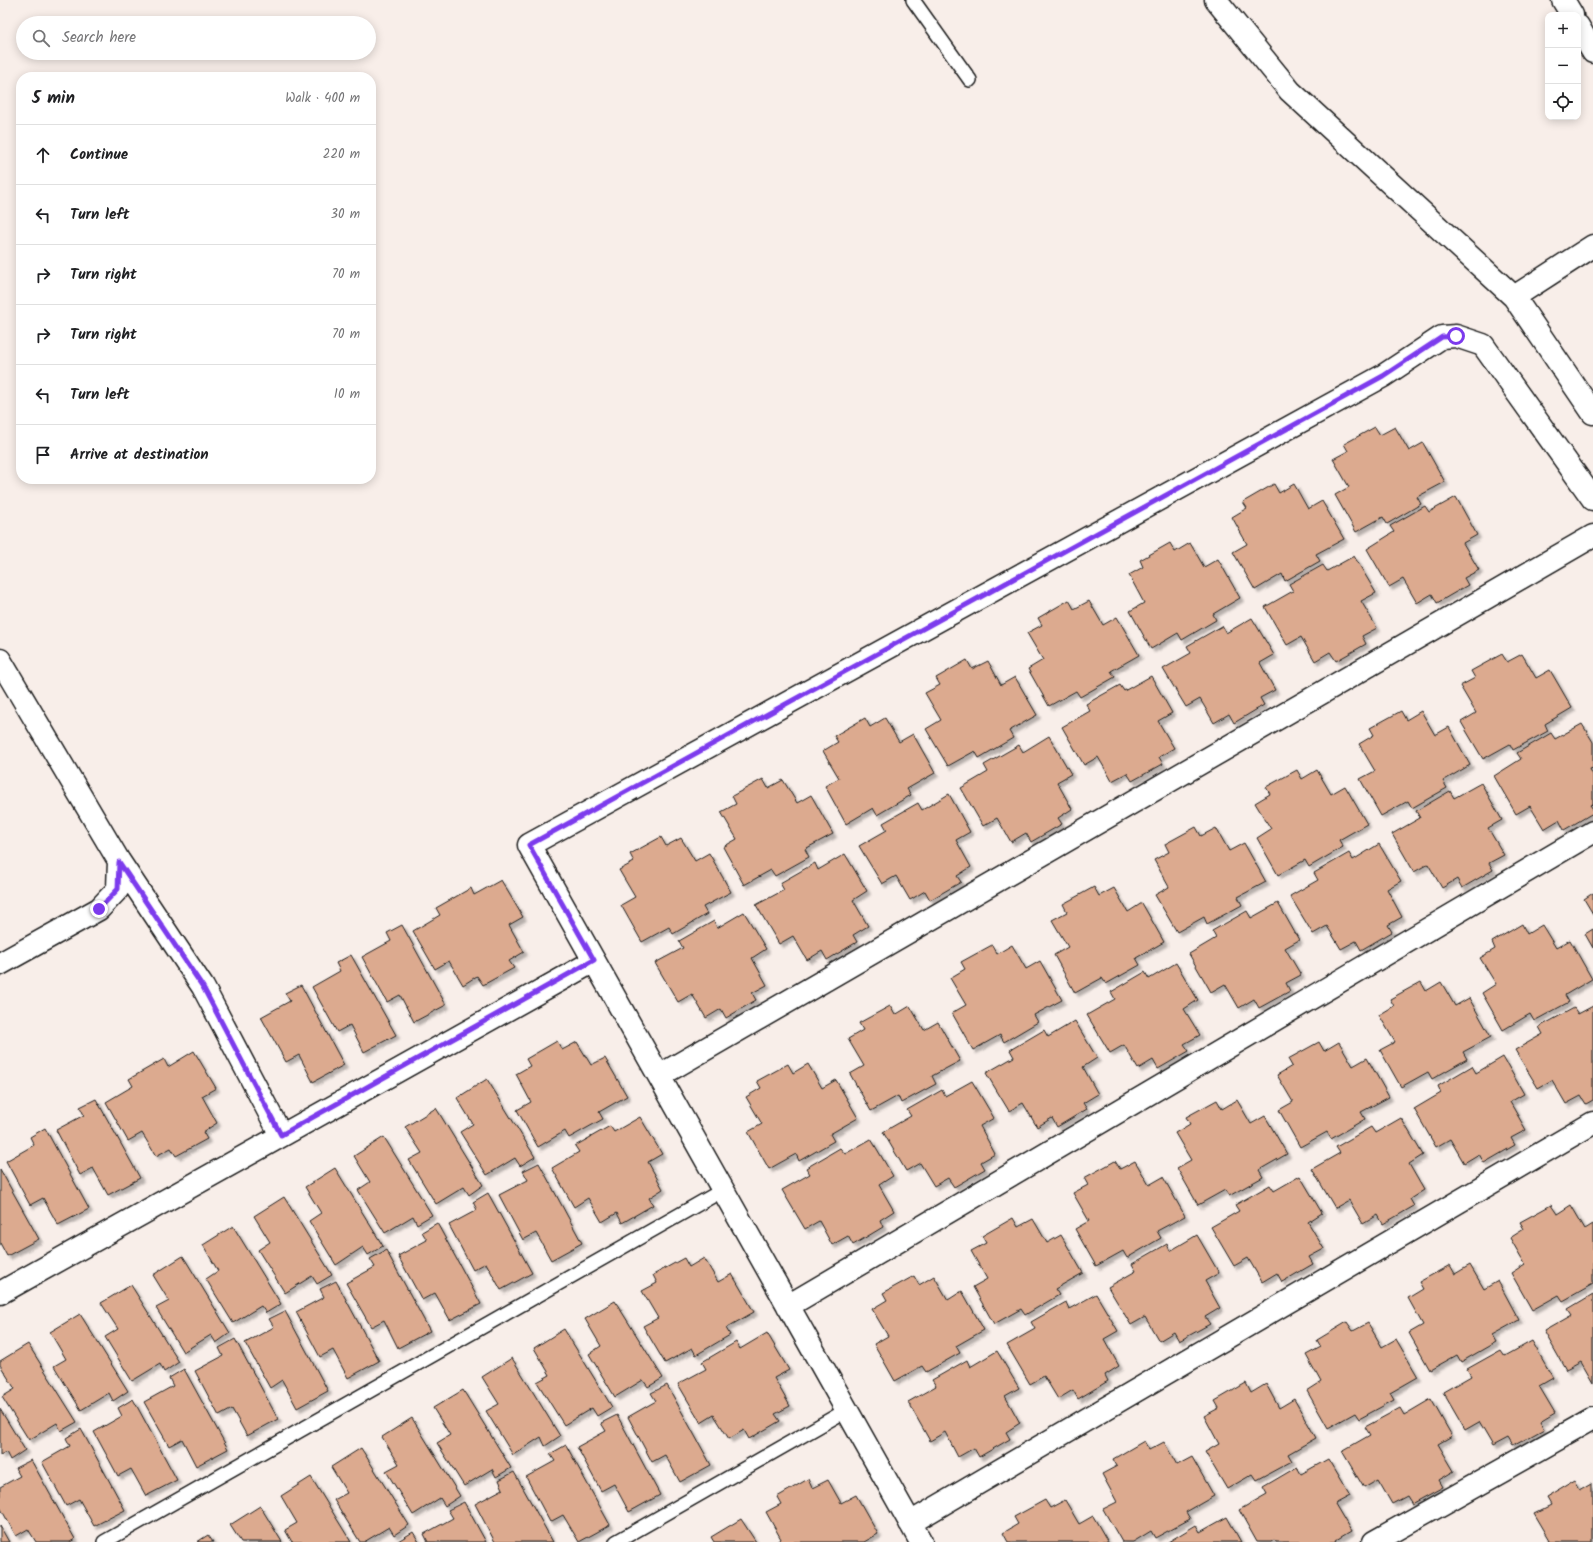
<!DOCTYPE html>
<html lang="en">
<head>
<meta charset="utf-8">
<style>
	:root { --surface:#fff; --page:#f2f2f2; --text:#202124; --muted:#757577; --line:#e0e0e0 }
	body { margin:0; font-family:Kalam,sans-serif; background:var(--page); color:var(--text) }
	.controls { position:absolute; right:12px; top:12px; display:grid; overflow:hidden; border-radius:8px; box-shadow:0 2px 10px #0003 }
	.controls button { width:36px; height:36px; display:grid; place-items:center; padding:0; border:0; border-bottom:1px solid var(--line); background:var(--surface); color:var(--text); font:20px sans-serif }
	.stop { position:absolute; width:12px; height:12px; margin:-9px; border:3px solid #7c3aed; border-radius:50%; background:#fff }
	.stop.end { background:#7c3aed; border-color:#fff; box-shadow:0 1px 4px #0008 }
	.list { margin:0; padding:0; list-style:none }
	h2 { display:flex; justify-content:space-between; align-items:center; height:52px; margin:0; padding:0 16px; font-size:17px }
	h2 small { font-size:13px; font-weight:400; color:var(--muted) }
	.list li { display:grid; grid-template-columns:26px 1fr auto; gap:12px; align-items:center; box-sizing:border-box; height:60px; padding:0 16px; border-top:1px solid var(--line) }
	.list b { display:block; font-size:15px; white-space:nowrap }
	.list em { font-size:13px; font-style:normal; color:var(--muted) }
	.icon { flex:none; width:22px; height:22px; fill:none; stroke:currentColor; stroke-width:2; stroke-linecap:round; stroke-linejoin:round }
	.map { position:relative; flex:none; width:1593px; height:1542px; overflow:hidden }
	.search { position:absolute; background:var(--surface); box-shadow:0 2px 10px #0003; left:16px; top:16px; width:360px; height:44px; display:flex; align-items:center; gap:10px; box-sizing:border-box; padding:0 14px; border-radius:22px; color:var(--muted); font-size:15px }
	.panel { position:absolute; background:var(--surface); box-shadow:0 2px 10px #0003; left:16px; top:72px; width:360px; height:412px; border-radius:16px }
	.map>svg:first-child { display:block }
	.building { fill:#dcaa8f; stroke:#1c1c1c; filter:url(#shadow) }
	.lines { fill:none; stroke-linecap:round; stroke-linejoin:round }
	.lane-casing { stroke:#1c1c1c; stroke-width:16 }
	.street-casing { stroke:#1c1c1c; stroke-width:25 }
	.lane { stroke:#fff; stroke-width:13 }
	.street { stroke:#fff; stroke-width:22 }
	.route { stroke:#7c3aed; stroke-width:5 }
</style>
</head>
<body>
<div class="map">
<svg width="1593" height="1542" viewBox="0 0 1593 1542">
	<defs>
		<filter id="shadow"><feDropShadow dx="3.5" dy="3.5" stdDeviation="1" flood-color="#0004"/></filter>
	</defs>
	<rect width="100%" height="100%" fill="#f8eee9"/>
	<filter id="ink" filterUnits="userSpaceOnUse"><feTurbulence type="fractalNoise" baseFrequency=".025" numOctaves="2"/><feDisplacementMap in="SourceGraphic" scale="8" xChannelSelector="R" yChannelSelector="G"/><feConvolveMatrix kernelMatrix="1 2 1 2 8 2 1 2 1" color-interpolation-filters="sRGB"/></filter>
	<g filter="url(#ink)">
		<!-- building -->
		<path class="building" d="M1375 427 1380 435 1395 427 1409 451 1423 443 1445 482 1417 497 1421 504 1387 524 1383 517 1356 532 1335 495 1349 487 1333 459 1348 451 1344 444Z
			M1274 484 1279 493 1294 484 1308 509 1322 501 1344 539 1316 554 1320 561 1285 581 1282 574 1255 590 1233 552 1247 544 1232 517 1247 508 1243 502Z
			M1456 497 1477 535 1463 543 1479 570 1464 578 1468 585 1437 603 1432 594 1417 603 1403 579 1389 587 1367 549 1394 532 1390 526 1425 506 1429 512Z
			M1170 543 1175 552 1190 543 1204 567 1218 559 1240 598 1213 614 1216 620 1182 640 1178 633 1151 649 1130 611 1144 603 1129 575 1143 567 1140 560Z
			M1354 556 1376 593 1361 601 1377 628 1362 636 1366 644 1336 661 1330 652 1315 661 1301 637 1287 645 1265 607 1293 591 1289 584 1323 565 1327 571Z
			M1069 600 1074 609 1089 601 1103 625 1117 617 1139 655 1111 671 1115 677 1080 697 1076 691 1049 706 1028 669 1043 660 1027 633 1042 625 1038 618Z
			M1252 618 1274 655 1260 663 1275 690 1260 698 1264 705 1234 723 1229 714 1214 723 1200 699 1186 707 1163 669 1191 653 1187 646 1222 626 1226 633Z
			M1502 654 1507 662 1522 654 1536 678 1550 670 1572 708 1545 724 1548 731 1513 750 1510 744 1483 759 1461 722 1476 713 1460 686 1475 678 1471 671Z
			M967 660 972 669 988 661 1001 685 1015 677 1037 715 1009 731 1013 738 979 758 975 751 948 766 926 729 941 720 925 693 940 685 936 678Z
			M1151 676 1172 713 1158 721 1174 748 1159 757 1163 764 1132 781 1127 773 1112 781 1098 757 1084 765 1062 727 1090 711 1086 704 1120 685 1124 691Z
			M1401 711 1406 720 1421 711 1435 735 1449 727 1470 765 1443 781 1447 788 1412 808 1408 801 1381 816 1360 779 1375 771 1359 744 1374 735 1370 728Z
			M865 718 870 727 885 718 899 742 913 734 935 773 907 789 911 795 877 815 873 808 846 824 825 786 839 778 823 751 838 742 834 736Z
			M1582 724 1593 742V768L1590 769 1593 775V804L1590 805 1593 809V813L1564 830 1559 820 1544 829 1530 806 1516 814 1494 776 1521 759 1517 753 1551 733 1555 739Z
			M1049 736 1071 774 1057 782 1072 809 1058 818 1062 824 1031 842 1026 833 1011 842 997 818 983 826 961 788 988 772 984 765 1019 745 1023 752Z
			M1297 770 1302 779 1317 770 1331 794 1345 786 1367 824 1339 840 1343 847 1309 867 1305 860 1278 875 1257 838 1271 829 1255 803 1270 794 1266 787Z
			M763 779 768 788 783 780 797 803 811 795 833 834 805 849 809 857 775 876 771 870 744 885 723 847 737 839 721 812 736 804 732 796Z
			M1481 783 1502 820 1488 828 1504 855 1489 863 1493 870 1462 888 1457 879 1442 888 1428 864 1414 872 1392 834 1420 818 1416 811 1450 791 1454 798Z
			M949 794 970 832 956 840 971 867 957 876 961 882 930 900 925 891 910 900 896 876 882 884 859 846 887 830 883 823 918 803 922 810Z
			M1196 827 1201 836 1216 828 1229 851 1244 843 1266 882 1238 897 1242 905 1207 924 1204 917 1177 932 1155 895 1169 887 1154 860 1169 852 1165 844Z
			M661 837 666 846 681 838 695 861 709 853 731 892 703 907 707 914 673 934 669 927 642 942 621 905 635 897 619 870 634 862 630 854Z
			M1379 844 1401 881 1387 889 1402 917 1388 925 1392 932 1361 950 1356 941 1341 949 1327 926 1313 934 1290 896 1318 880 1314 873 1349 853 1353 860Z
			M845 854 867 891 853 900 868 926 853 935 857 942 827 960 822 951 807 960 793 936 779 944 756 905 784 890 780 883 815 863 818 870Z
			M501 880 523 917 509 925 524 952 509 961 514 968 483 985 477 976 463 985 449 961 435 969 413 931 440 915 436 908 471 888 474 895Z
			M1094 887 1099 896 1114 888 1128 912 1142 903 1164 942 1136 958 1140 965 1106 984 1102 978 1075 993 1054 955 1068 947 1052 920 1067 912 1063 904Z
			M1593 893V914L1584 899Z
			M1278 903 1299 940 1285 948 1301 975 1286 983 1290 991 1259 1008 1254 999 1239 1008 1225 984 1211 992 1189 954 1216 938 1212 931 1247 911 1251 918Z
			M744 912 766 949 752 958 767 985 752 993 756 1000 726 1018 721 1009 706 1018 692 994 678 1002 655 963 683 948 679 941 714 921 717 928Z
			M1522 924 1527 934 1542 925 1556 948 1570 940 1592 979 1565 995 1569 1002 1534 1021 1530 1014 1503 1030 1482 993 1496 984 1480 958 1495 949 1492 942Z
			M402 925 446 1005 414 1022 400 995 387 1002 362 957 391 941 387 933Z
			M1593 929V948L1585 934Z
			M992 945 997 954 1012 945 1026 969 1040 961 1062 1000 1034 1015 1038 1022 1004 1042 1000 1035 973 1050 952 1013 966 1005 950 978 965 969 961 962Z
			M351 955 396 1035 364 1052 350 1025 337 1032 312 987 340 971 336 963Z
			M1176 963 1198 1000 1184 1009 1200 1035 1184 1044 1189 1051 1158 1069 1153 1060 1138 1069 1124 1045 1110 1053 1087 1015 1115 999 1111 992 1145 972 1149 979Z
			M1421 982 1426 991 1441 982 1455 1006 1469 998 1491 1037 1463 1052 1467 1059 1432 1079 1428 1072 1401 1087 1380 1050 1395 1042 1379 1015 1394 1006 1390 999Z
			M301 985 344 1065 313 1082 299 1055 286 1062 261 1017 290 1001 285 993Z
			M890 1006 895 1015 910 1006 924 1030 938 1022 960 1061 932 1076 936 1084 901 1103 898 1096 871 1111 850 1074 864 1066 848 1039 863 1030 859 1023Z
			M1593 1006V1100L1586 1104 1581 1096 1566 1104 1552 1080 1538 1088 1515 1050 1543 1034 1539 1027 1574 1008 1578 1014Z
			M1075 1021 1097 1058 1083 1067 1098 1094 1083 1103 1087 1109 1057 1127 1052 1118 1037 1127 1023 1103 1009 1111 986 1073 1014 1057 1010 1050 1044 1030 1048 1037Z
			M557 1041 562 1050 577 1042 591 1065 605 1058 627 1096 599 1112 603 1119 569 1138 565 1131 538 1147 517 1110 531 1102 516 1074 530 1066 526 1059Z
			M1319 1042 1324 1051 1339 1042 1353 1066 1367 1058 1389 1097 1361 1112 1365 1119 1331 1139 1327 1132 1300 1147 1279 1110 1293 1102 1277 1075 1292 1066 1288 1059Z
			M194 1051 216 1088 202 1096 217 1123 203 1132 207 1139 176 1156 171 1148 156 1156 142 1133 128 1141 106 1102 133 1086 129 1079 164 1059 168 1067Z
			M1503 1057 1524 1094 1510 1102 1526 1130 1511 1138 1515 1145 1484 1163 1479 1154 1464 1163 1450 1139 1436 1147 1414 1109 1441 1093 1438 1086 1472 1066 1476 1073Z
			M788 1064 793 1073 808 1064 822 1088 836 1080 858 1118 830 1134 834 1141 799 1161 796 1154 769 1169 748 1132 762 1124 746 1097 761 1088 757 1081Z
			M487 1079 535 1157 520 1166 515 1158 487 1175 460 1132 473 1124 457 1098Z
			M972 1081 994 1118 980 1126 995 1154 981 1162 985 1169 954 1187 948 1178 934 1186 920 1163 906 1171 883 1132 911 1116 907 1110 942 1090 945 1096Z
			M96 1099 140 1178 108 1195 93 1168 80 1175 56 1130 84 1115 80 1107Z
			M1217 1100 1222 1109 1237 1100 1251 1124 1265 1116 1287 1154 1259 1170 1263 1177 1229 1196 1225 1190 1198 1205 1177 1168 1191 1160 1175 1133 1190 1124 1186 1117Z
			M436 1108 483 1185 469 1195 464 1187 436 1204 409 1160 422 1153 405 1127Z
			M640 1117 662 1154 648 1162 663 1189 649 1198 653 1205 622 1223 617 1213 602 1222 588 1198 574 1207 552 1168 579 1152 575 1146 610 1126 614 1132Z
			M1401 1118 1423 1155 1409 1164 1424 1190 1410 1199 1414 1206 1383 1224 1378 1215 1363 1224 1349 1200 1335 1208 1312 1169 1340 1153 1336 1147 1371 1127 1375 1133Z
			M45 1128 89 1209 58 1225 43 1198 30 1205 6 1161 34 1145 30 1137Z
			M384 1137 432 1215 417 1224 413 1216 385 1233 358 1190 370 1182 354 1156Z
			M871 1139 893 1176 879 1185 894 1211 880 1220 883 1227 853 1245 848 1236 832 1245 819 1221 805 1229 782 1190 810 1174 806 1168 840 1148 845 1154Z
			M1115 1161 1120 1169 1135 1161 1149 1185 1163 1177 1185 1216 1157 1231 1161 1238 1127 1258 1123 1251 1096 1266 1075 1229 1089 1221 1073 1193 1088 1185 1084 1178Z
			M539 1163 582 1243 551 1260 536 1233 523 1240 499 1195 528 1180 523 1171Z
			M335 1168 383 1246 368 1255 363 1247 336 1265 309 1221 321 1213 305 1187Z
			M0 1169 39 1239 7 1256 0 1243Z
			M1300 1176 1322 1213 1308 1222 1324 1249 1309 1257 1313 1264 1282 1282 1277 1273 1262 1282 1248 1258 1234 1266 1211 1227 1239 1211 1235 1205 1270 1185 1274 1191Z
			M488 1193 532 1273 501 1290 486 1263 473 1270 449 1225 477 1210 473 1202Z
			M284 1197 332 1275 317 1284 312 1276 285 1293 258 1250 270 1242 254 1216Z
			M1551 1205 1557 1214 1571 1205 1585 1229 1593 1224V1284L1563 1301 1559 1295 1532 1310 1511 1273 1525 1264 1510 1238 1524 1229 1520 1222Z
			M1013 1218 1018 1227 1033 1219 1047 1243 1061 1235 1083 1273 1055 1289 1059 1295 1025 1315 1021 1309 994 1324 973 1287 987 1279 971 1251 986 1243 982 1236Z
			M437 1223 481 1304 450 1320 435 1293 422 1300 398 1256 427 1240 422 1232Z
			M233 1226 281 1304 266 1313 261 1306 233 1323 206 1279 218 1271 203 1245Z
			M1197 1235 1219 1273 1205 1281 1220 1308 1205 1317 1210 1324 1179 1341 1174 1332 1159 1341 1145 1317 1131 1325 1108 1287 1136 1271 1132 1264 1167 1244 1170 1251Z
			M386 1250 430 1331 398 1348 384 1320 371 1327 346 1283 375 1267 370 1259Z
			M183 1256 230 1333 216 1343 211 1335 183 1352 156 1308 169 1301 153 1275Z
			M684 1258 689 1267 704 1258 718 1282 732 1274 754 1312 726 1328 730 1335 696 1355 692 1348 665 1363 643 1326 658 1318 642 1291 657 1283 653 1275Z
			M1450 1265 1455 1274 1470 1265 1484 1289 1498 1281 1519 1320 1492 1335 1496 1342 1461 1362 1457 1355 1430 1370 1409 1333 1423 1325 1408 1298 1423 1289 1419 1282Z
			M914 1276 919 1285 934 1276 948 1300 962 1291 984 1330 956 1346 960 1353 926 1372 922 1366 895 1381 874 1344 888 1336 872 1309 887 1300 883 1293Z
			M336 1281 379 1361 348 1378 333 1350 320 1357 296 1312 324 1297 320 1289Z
			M131 1285 179 1362 164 1372 160 1364 132 1381 105 1337 118 1329 101 1303Z
			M1096 1294 1118 1331 1104 1339 1119 1366 1105 1375 1108 1381 1078 1399 1073 1390 1058 1399 1044 1376 1030 1384 1007 1345 1035 1329 1031 1322 1066 1302 1069 1309Z
			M1593 1294V1383L1581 1362 1566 1370 1544 1331 1572 1315 1568 1309Z
			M615 1301 663 1378 648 1387 643 1380 615 1397 589 1354 601 1346 585 1319Z
			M285 1311 328 1391 297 1408 282 1380 270 1388 245 1343 274 1327 269 1319Z
			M80 1314 128 1391 113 1401 109 1393 81 1410 54 1366 66 1359 50 1332Z
			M1347 1322 1353 1331 1368 1323 1382 1347 1396 1339 1418 1377 1390 1393 1394 1400 1359 1419 1355 1413 1328 1428 1307 1391 1321 1382 1306 1355 1321 1347 1317 1340Z
			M564 1329 612 1407 597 1416 592 1408 564 1425 537 1382 550 1375 534 1348Z
			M767 1333 789 1370 774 1378 790 1406 775 1414 780 1421 749 1439 744 1430 729 1439 714 1415 701 1423 678 1384 706 1369 702 1362 736 1342 740 1349Z
			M235 1339 278 1419 247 1436 232 1409 219 1416 195 1371 223 1356 219 1348Z
			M1532 1341 1553 1378 1539 1386 1555 1413 1540 1422 1544 1429 1513 1446 1508 1438 1493 1446 1479 1422 1465 1430 1443 1392 1471 1376 1467 1369 1501 1350 1505 1356Z
			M28 1344 77 1422 61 1431 57 1423 29 1440 2 1397 15 1389 0 1365V1361Z
			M997 1351 1019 1388 1005 1396 1020 1423 1006 1432 1010 1439 979 1457 974 1448 958 1457 945 1432 930 1441 908 1402 936 1386 932 1380 967 1360 970 1367Z
			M512 1358 560 1436 545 1446 541 1437 513 1455 486 1411 499 1404 482 1377Z
			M184 1369 228 1449 196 1466 182 1439 169 1446 144 1402 173 1386 169 1378Z
			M1246 1383 1251 1393 1266 1384 1279 1408 1294 1399 1316 1438 1288 1454 1292 1461 1257 1480 1253 1474 1227 1489 1205 1452 1219 1444 1204 1416 1219 1408 1215 1401Z
			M667 1385 711 1465 680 1482 665 1455 652 1462 628 1417 656 1401 651 1393Z
			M463 1390 511 1468 496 1477 492 1469 464 1486 437 1443 450 1435 433 1408Z
			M133 1399 177 1480 146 1496 131 1469 118 1476 94 1432 122 1416 118 1408Z
			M1431 1399 1452 1436 1438 1444 1454 1471 1439 1480 1443 1487 1412 1504 1407 1496 1392 1504 1378 1480 1364 1488 1342 1451 1370 1435 1365 1427 1400 1408 1404 1415Z
			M0 1409 25 1450 10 1460 6 1452 0 1455Z
			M617 1415 660 1495 629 1512 614 1484 601 1491 577 1447 606 1431 601 1423Z
			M412 1418 460 1496 445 1506 440 1498 413 1515 386 1471 399 1464 382 1437Z
			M81 1429 125 1510 94 1526 79 1499 66 1506 42 1462 70 1446 66 1438Z
			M1144 1441 1149 1450 1164 1442 1177 1465 1192 1457 1214 1496 1186 1512 1190 1519 1155 1538 1151 1531 1133 1542H1122L1103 1509 1117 1502 1102 1474 1117 1466 1113 1459Z
			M566 1445 610 1525 579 1542 563 1515 550 1522 526 1477 555 1461 550 1454Z
			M361 1448 409 1525 394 1535 389 1527 364 1542H360L334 1500 347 1493 331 1467Z
			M1328 1459 1350 1496 1335 1504 1351 1531 1336 1540 1337 1542H1276L1275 1540 1272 1542H1257L1239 1510 1267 1494 1263 1487 1297 1467 1301 1474Z
			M31 1460 75 1539 70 1542H36L28 1529 16 1536 0 1507V1487L20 1476 15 1468Z
			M514 1472 553 1542H495L475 1504 503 1489 499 1480Z
			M311 1477 351 1542H292L285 1530 297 1523 281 1496Z
			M808 1479 812 1488 828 1480 841 1503 856 1495 878 1534 864 1542H776L781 1539 766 1512 781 1504 777 1497Z
			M1576 1480 1581 1489 1593 1482V1542H1547L1550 1540 1534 1513 1550 1505 1546 1498Z
			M1045 1500 1050 1508 1065 1500 1079 1524 1093 1516 1108 1542H1008L1003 1533 1018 1524 1014 1517Z
			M464 1502 486 1542H428L424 1534 453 1518 448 1510Z
			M260 1506 282 1542H241L230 1525Z
			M1227 1517 1241 1542H1168L1196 1525 1200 1532Z
			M741 1519 756 1542H714L711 1537Z
			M0 1526 9 1542H0Z
			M413 1532 419 1542H398V1541Z
			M208 1535 213 1542H197Z"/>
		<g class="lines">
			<!-- lane casing -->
			<g class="lane-casing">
				<path id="lane" d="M913 0 970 80
					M104 1542 723 1190
					M616 1542 847 1410"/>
			</g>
			<!-- street casing -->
			<g class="street-casing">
				<path id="street" d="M1216 0 1290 91 1514 297 1593 413
					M1563 0 1572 15
					M1578 26 1593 52
					M1514 297 1593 246
					M0 660 119 861 203 987 281 1135
					M0 964 99 909 118 889 119 861
					M659 1076 1593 536
					M0 1293 594 961
					M788 1306 1593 832
					M910 1523 1593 1123
					M921 1542 529 845 1383 376 1442 337 1456 336 1483 345 1593 499
					M1374 1542 1593 1419"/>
			</g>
			<!-- lane -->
			<use href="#lane" class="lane"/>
			<!-- street -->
			<use href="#street" class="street"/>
		</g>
	</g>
	<g class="lines" filter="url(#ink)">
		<!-- route -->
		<path class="route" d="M99 909 118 889 119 862 203 987 281 1135 594 960 529 845 1383 376 1442 337 1456 336"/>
	</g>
</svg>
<div class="controls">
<button>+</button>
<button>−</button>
<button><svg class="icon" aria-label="locate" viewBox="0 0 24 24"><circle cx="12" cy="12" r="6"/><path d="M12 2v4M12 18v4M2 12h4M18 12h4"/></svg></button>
</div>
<div class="stop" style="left:1456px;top:336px"></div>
<div class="stop end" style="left:99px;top:909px"></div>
<div class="search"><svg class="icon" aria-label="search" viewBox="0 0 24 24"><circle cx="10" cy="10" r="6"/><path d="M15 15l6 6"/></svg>Search here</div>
<section class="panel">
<h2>5 min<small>Walk · 400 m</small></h2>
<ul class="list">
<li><svg class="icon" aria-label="ahead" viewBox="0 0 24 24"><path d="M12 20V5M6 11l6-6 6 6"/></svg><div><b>Continue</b></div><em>220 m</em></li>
<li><svg class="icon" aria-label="left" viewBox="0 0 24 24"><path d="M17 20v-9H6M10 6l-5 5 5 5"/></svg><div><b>Turn left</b></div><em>30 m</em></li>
<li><svg class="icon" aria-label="right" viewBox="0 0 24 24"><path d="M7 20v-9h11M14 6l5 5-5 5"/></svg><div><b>Turn right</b></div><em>70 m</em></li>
<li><svg class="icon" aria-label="right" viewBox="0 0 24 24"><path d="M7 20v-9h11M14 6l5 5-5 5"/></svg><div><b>Turn right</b></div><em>70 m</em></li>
<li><svg class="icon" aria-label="left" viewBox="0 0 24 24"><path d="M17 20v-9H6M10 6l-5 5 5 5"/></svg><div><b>Turn left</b></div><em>10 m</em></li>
<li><svg class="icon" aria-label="arrive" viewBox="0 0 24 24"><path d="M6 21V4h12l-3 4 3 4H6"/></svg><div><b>Arrive at destination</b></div></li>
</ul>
</section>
</div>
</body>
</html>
